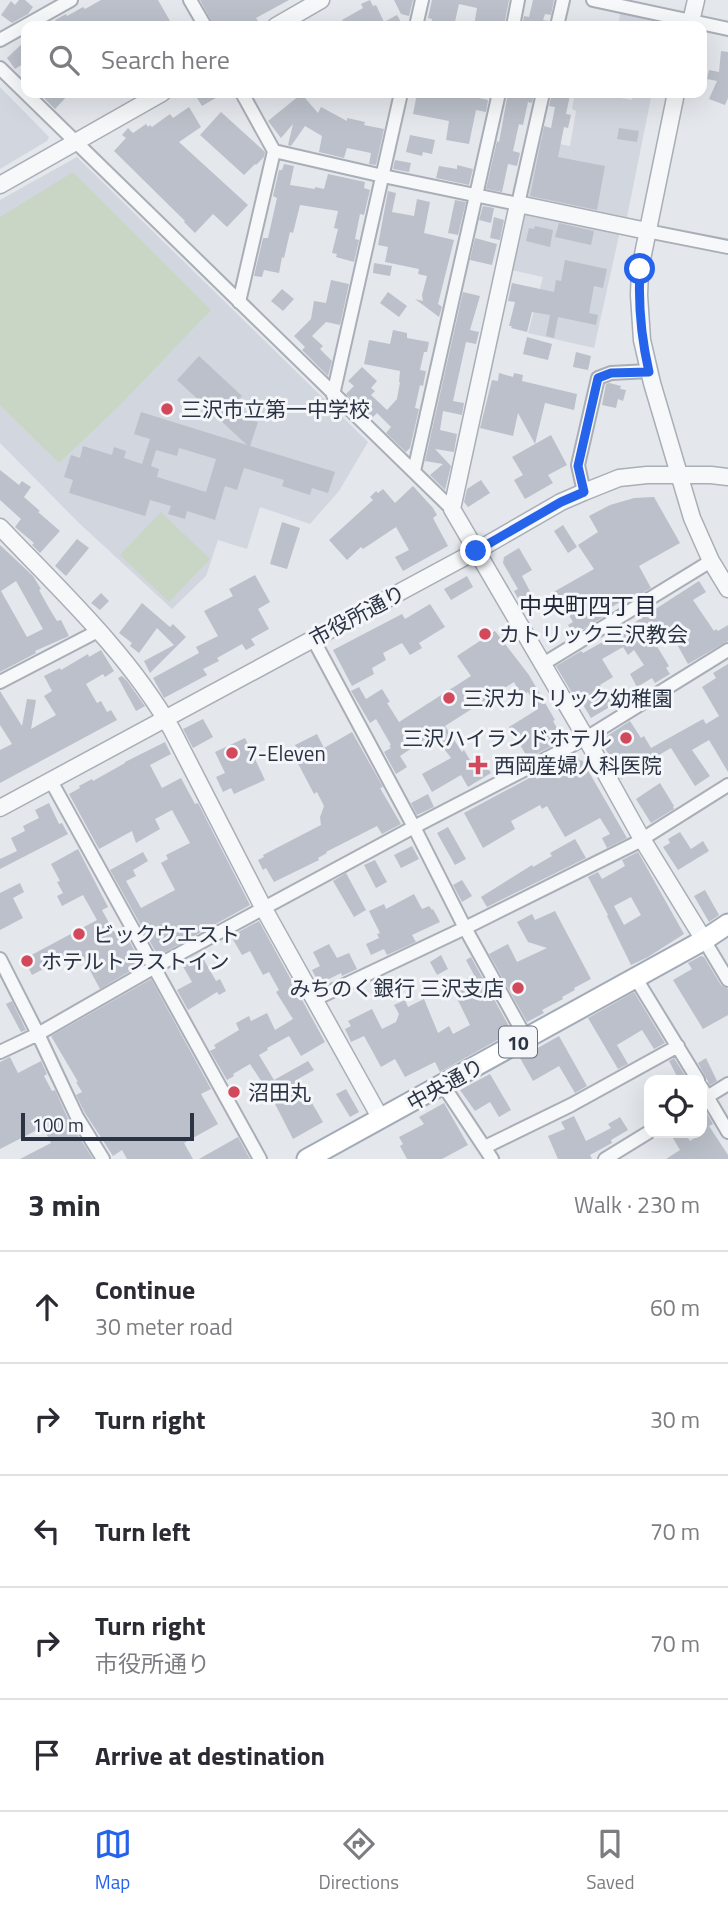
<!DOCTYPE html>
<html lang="en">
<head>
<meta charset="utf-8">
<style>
	:root { --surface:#fff; --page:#f7f7f7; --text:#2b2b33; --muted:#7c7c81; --line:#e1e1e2; --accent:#2563eb }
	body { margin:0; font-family:"Titillium Web","Noto Sans JP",sans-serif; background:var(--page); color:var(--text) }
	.controls { position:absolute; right:21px; bottom:21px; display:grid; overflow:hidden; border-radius:14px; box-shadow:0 7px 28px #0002 }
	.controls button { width:63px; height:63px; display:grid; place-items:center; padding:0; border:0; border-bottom:2px solid var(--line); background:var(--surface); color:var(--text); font:35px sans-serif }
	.scale { position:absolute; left:21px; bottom:18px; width:173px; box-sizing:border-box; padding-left:7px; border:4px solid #2b3445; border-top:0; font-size:19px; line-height:24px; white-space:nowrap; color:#2b3445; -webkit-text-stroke:5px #f4f6f9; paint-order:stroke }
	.stop { position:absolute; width:21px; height:21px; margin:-16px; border:5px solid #2563eb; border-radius:50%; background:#fff }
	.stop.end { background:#2563eb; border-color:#fff; box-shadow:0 2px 7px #0008 }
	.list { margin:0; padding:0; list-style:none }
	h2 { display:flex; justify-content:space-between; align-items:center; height:91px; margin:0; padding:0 28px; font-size:30px }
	h2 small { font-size:23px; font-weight:400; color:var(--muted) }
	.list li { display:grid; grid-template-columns:46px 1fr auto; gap:21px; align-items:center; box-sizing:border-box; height:112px; padding:0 28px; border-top:2px solid var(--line) }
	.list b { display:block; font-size:26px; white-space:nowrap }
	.list p { margin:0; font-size:23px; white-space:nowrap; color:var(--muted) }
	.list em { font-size:23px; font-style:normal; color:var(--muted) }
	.icon { flex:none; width:38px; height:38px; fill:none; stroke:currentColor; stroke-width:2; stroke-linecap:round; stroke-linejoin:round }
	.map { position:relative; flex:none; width:728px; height:1159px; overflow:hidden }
	.search { position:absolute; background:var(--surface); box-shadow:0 7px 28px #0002; left:21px; right:21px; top:21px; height:77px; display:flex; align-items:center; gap:18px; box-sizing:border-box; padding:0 24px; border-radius:14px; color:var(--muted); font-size:26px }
	.sheet { height:651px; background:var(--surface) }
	nav { display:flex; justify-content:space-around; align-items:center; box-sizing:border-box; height:98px; border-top:2px solid var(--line); background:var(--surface); font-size:19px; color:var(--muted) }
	nav a { display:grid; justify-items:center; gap:4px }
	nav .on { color:var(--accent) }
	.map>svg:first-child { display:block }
	.built { fill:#d2d6de }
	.green { fill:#c9d6c5 }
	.building { fill:#bbc0ca; fill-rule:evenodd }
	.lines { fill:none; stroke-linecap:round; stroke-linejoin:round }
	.minor-casing { stroke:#a9aeb7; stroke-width:16 }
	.tertiary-casing { stroke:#a9aeb7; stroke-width:19 }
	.primary-casing { stroke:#a3abb8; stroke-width:23 }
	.minor { stroke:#f7f8fa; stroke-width:12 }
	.tertiary { stroke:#f7f8fa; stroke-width:16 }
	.primary { stroke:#fff; stroke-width:19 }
	.route { stroke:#2563eb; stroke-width:9 }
	.poi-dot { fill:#d1495b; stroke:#f4f6f9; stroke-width:2.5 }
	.labels { text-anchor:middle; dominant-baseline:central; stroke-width:6; stroke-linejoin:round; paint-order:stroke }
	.shield { fill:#f4f6f9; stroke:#676e7b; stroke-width:2 }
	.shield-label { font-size:19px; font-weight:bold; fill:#2b3445 }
	.poi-label { font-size:21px; fill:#2b3445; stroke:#f4f6f9; text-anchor:start }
	.street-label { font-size:21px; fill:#2b3445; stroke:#f4f6f9 }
	.neighbourhood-label { font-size:23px; fill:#1d2536; stroke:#f4f6f9 }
</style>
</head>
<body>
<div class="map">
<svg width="728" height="1159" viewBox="0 0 728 1159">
	<rect width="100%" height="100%" fill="#e4e7ec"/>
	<!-- built -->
	<path class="built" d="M621 9 667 19 666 26H618Z
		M0 87 49 137 47 141 0 169Z
		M575 93H592L632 100 634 93H652L627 217 528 197 539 140 570 146 576 111 572 109Z
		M77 157 368 442 339 491 310 524 260 507 247 549 218 540 206 576 172 609 79 523 0 443V200Z
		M529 210 620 231 594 348 528 333 543 277 511 270 523 213Z"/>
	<!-- green -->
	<path class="green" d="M73 172 211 310 120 405 59 463 0 405V217Z
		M161 512 210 559 169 602 120 555Z"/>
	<!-- building -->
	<path class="building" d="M19 0H25L33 7 28 14 12 23 1 15 11 1 15 5Z
		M101 0H158L170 21 161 26H50L56 22 55 20 66 14 67 16 83 7 85 9Z
		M200 0H289L256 18 258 21 248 26H214Z
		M370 0 373 6 376 5 384 22 397 15 403 26H346L342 20 363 8 361 4Z
		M394 0H413L409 16 401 14Z
		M432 0H509L504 26H474L477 8 459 4 454 26H431L432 19 428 18Z
		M533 0H554L551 15 545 14 543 20 549 21 548 26H522L524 16 529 17Z
		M26 40V62L15 69 7 58Z
		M721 51 728 52V98L725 105 709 99 717 81 707 79 709 70 719 72Z
		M49 93H70L55 109 44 98Z
		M194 93H224L202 106Z
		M417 93H465V95L488 100 486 112 476 110 469 144 446 140 449 121 413 114Z
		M508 93 534 94 532 103 528 102 523 125 519 124 513 151 520 153 517 166 508 164 502 192 486 189 497 141 499 142Z
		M552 93 570 95 566 114 571 115 568 128 564 127 558 157 605 166 597 210 530 196 544 126 551 128 555 107 549 106Z
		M300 95 305 98 318 113 321 107 347 121V118L365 122 364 125 384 129 376 165 369 164 371 153 347 148 344 158 319 152 322 136 305 126 291 146 288 145 293 124 281 138 268 121Z
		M189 107 201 127 179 142 248 205 227 227 213 214 195 233 184 222 185 221 114 151 126 138 122 135 128 128 133 133 146 124 148 127 150 125 152 127 170 114 173 118Z
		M221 112 265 152 264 157 256 165 255 164 244 175 200 135Z
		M619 128 639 131 637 142 617 139Z
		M410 135 435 140 432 154 423 152 422 156 406 152Z
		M395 160 411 163 409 172 393 169Z
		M284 164 294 166 290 185 315 189V187L324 189 328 174 365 182 364 188 370 190 364 215 360 214 355 239 359 240 354 262 336 257 337 254 332 253 338 229 334 228 338 211 300 205 293 233 290 232 284 258 282 257 279 273 264 270 262 277 254 276 263 238H268L277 198 273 196 279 170H282Z
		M457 165 473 169 469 185 436 178 439 166 457 169Z
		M388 191 396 193 392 212 414 216 417 199 430 202 424 233 454 240 438 304 442 307 439 317 415 299 423 301 422 295 427 276 418 274 419 269 385 262 388 247 378 245Z
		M455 200 466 202 458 235 448 233Z
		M483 206 494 208 491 223 479 220Z
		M494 217 504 220 500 240 490 238Z
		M559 223 594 231 591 245 555 237Z
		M535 226 553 230 550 247 526 241 529 228 534 229Z
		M475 238 497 244 492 265 470 260Z
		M565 260 607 269 603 288 594 286 589 313 598 315 596 325 558 317 554 338 546 336 550 315 532 312 527 332 511 328 512 326H509L515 302 508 301 512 283 554 292 556 280 561 281Z
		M374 263 392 266 390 276 373 273Z
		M331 280 349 284 340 325 326 322 312 336 323 346 320 349 332 361 328 376 302 350 305 347 294 336 311 319 314 301 326 303Z
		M282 289 294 299 283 311 271 301Z
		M388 292 407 306 399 317 380 303Z
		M463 292 480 296 470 330 479 332 476 344 466 342 453 401 464 403 462 415 443 411 440 430 457 434 454 452 435 449 451 466 445 490 430 475 443 464 425 461Z
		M393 330 407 333V338L429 342 427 352H424L420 370 426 371 423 386 420 385 415 408 419 409 410 448 406 452 386 433 391 427 377 413 372 418 346 394 354 386 348 381 362 367 377 381 371 388 375 391 371 395 387 410 397 399 400 382H399L400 371 364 364 369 340 390 344Z
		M527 337 552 344 548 360 523 354Z
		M576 352 591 356 588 370 573 367Z
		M199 356 242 396 226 413 258 422 250 446 335 472 328 493 312 488 310 495 282 486 284 480 244 468 237 490 225 486 215 520 187 511 185 519 168 514 171 506 150 500 145 516 69 493 73 480 64 477 71 455 80 458 83 446 112 455 114 447 126 451 124 458 142 464 150 439 134 434 141 412 247 445 177 380ZM179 448 216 459 206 492 157 477 159 469 151 466 156 450 177 456Z
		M499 373 513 377 514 373 523 375 522 381 577 394 574 410 545 403 535 444 518 413 513 436 480 428 492 380 498 381Z
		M609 383 621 386 620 389 626 390 623 401 618 399 616 408 602 405 606 384Z
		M551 435 567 465 548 475 553 483 525 499 514 480 523 475 512 457Z
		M0 470 19 485 22 481 31 487 24 497 40 511 38 512 60 531 40 553 32 545 34 543 15 527 21 519 0 500Z
		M481 480 490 493 468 507 464 502 467 489Z
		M413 486 433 508 437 515 433 518 448 546 403 571 395 557 409 550 396 527 363 549 361 547 347 560 329 540 373 500 370 497 376 491 378 493 383 489 395 503Z
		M654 497 680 543 639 566 651 588 624 604 622 601 603 612 605 616 574 635 568 625 573 622 560 600 555 603 550 594 594 569 578 545 598 532 589 516 610 505 634 498Z
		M282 522 300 528 287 569 270 564Z
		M563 525 577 547 568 553 554 531Z
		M77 539 89 548 66 576 55 566Z
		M0 545 33 576 41 589 39 590 49 608 57 621 61 620 69 636 35 651 36 653 0 672ZM16 581 43 629 27 637 1 591Z
		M519 548 532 570 522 576 535 601 523 608 514 591 518 589 503 563 504 557Z
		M255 575 270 602 258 609 269 629 251 639 255 645 246 650 242 644 217 658 219 661 203 669 207 675 164 698 153 678 199 653 196 647 218 636 204 611 233 596 229 589Z
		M467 576 473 587 451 600 444 589Z
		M699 581 706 592 693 600 714 631 716 629 718 631 728 625V641L688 664 666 625 650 635 669 666 666 668 670 674 655 683 652 678 637 687 630 674 644 665 634 650 628 655 623 647 602 659 613 677 600 685 613 705 591 718 579 698 576 700 556 666 581 651 583 653 615 635Z
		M101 593 109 601 100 610 91 603Z
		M142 603 170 627 173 624 186 637 150 673 144 661 174 645 157 628 139 653 130 646 132 643 119 633Z
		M430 604 445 627 419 643 422 648 410 655 402 643 383 653 386 660 372 668 374 674 352 686 333 650 402 614 405 619Z
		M495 631 529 675 555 720 553 721 564 740 528 758 509 727 538 709 528 692 522 696 514 682 445 726 462 752 464 750 473 765 483 760 491 773 468 787 461 775 432 792 422 774 451 758 433 734 400 756 407 767 396 774 384 752 391 748 389 746 391 745 376 719 370 723 351 691 359 687 366 699 382 689 390 702 387 703 399 722 471 676 457 656Z
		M101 650 114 671 105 677 103 674 86 684 97 703 101 701 107 712 111 710 117 720 0 783V750L12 744 0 725V691L22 726 27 699 36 700 31 729 56 715 44 696 52 691 44 676 60 668 61 670 88 654 89 657Z
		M728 664V772L709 740 692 750 710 776 695 786 671 748 652 759 654 761 621 779 601 740 630 721 641 738 644 736 651 748 703 719 706 724 719 716 702 687 716 678 713 673Z
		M122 676 127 681 145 706 136 711 118 678Z
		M203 719 213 737 193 748 183 729Z
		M352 732 383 787 380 788 401 824 382 834 377 826 375 827 326 852 327 853 318 858 319 860 274 882 266 868 263 870 258 860 264 857 263 855 321 825 320 817 324 806 317 792 314 794 292 752 296 747 295 745 317 734 324 748Z
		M245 738 265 780 234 794 231 788 223 792 216 777 225 773 215 752Z
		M165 742 171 754 150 765 162 788 181 778 195 804 198 803 250 905 158 956 110 870 143 852 148 861 133 870 136 876 126 881 141 908 175 890 161 863 168 859 166 855 190 843 172 810 155 819 160 829 136 843 132 831 99 849 69 794 80 788 79 786 92 779 93 781 125 763V762Z
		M576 753 580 761 582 760 627 838 607 848 602 838 610 834 600 818 565 837 547 806 542 809 540 805 511 821 515 829 483 848 464 813Z
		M660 783 674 806 673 807 674 809 651 823 636 799Z
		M428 794 434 807 417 815 411 803Z
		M49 803 59 824 62 823 68 834 0 869V859L17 851 11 838 25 831 23 826 39 818 35 810Z
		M448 827 466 859 455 865 437 833Z
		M680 832 691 849 703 841 709 851 678 870 663 847 670 843 668 839Z
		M575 839 586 858 487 907 481 897 532 865 533 867 552 856 550 853Z
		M412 846 419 859 401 868 394 855Z
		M78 849 108 907 102 910 114 932 122 928 142 964 100 989 79 950 32 975 24 959 97 920 83 895 62 906 57 896 63 893 57 882 60 881 51 864Z
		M638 852 684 934 648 957 631 965 607 916 608 915 588 877 598 872 602 879 625 866 622 860ZM631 897 641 915 624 925 614 906Z
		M375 860 387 882 376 888 364 865Z
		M346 873 366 910 354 917 333 881Z
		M462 880 472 896 462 902 453 885Z
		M20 883 24 892 13 898 23 918 0 930V893Z
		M705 890 719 915 709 922 694 896Z
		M414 894 422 909 429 906 432 910 433 909 440 922 412 935 416 942 387 955 384 949 371 955 366 944 379 938 377 934 380 933 369 911 384 904 386 909Z
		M555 911 591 979 574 988 575 990 562 997 563 999 542 1010 544 1013 527 1022 489 954 508 944 517 962 547 948 528 942 517 922 532 914 535 920Z
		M259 921 325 1042 301 1056 289 1036 267 1048 268 1050 259 1055 274 1080 308 1061 314 1070 298 1079 323 1122 293 1139 271 1096 250 1064 233 1074 234 1076 227 1080 210 1051 216 1048 214 1045 239 1030 236 1023 249 1016 251 1021 267 1013 275 1030 293 1019 276 992 279 990 269 972 263 975 250 951 242 955 231 936Z
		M329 944 337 958 349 953 357 969 342 976 341 973 319 984 312 970 320 966 313 952Z
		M200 953 216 981 220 979 226 991 219 995 217 992 188 1010 177 990 192 982 181 963Z
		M441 955 448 969 437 975 430 962Z
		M701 956 704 957 721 985 728 989V1015L703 1029 673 980 692 969 688 963Z
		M471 957 512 1032 440 1072 435 1062 405 1077 395 1059 381 1067 364 1036 351 1042 345 1029 351 1026 348 1021 372 1009 382 1029 396 1022 399 1014 394 1005 405 1000 408 1007 424 999 438 1033 449 1026 453 1034 470 1025 451 986 474 975 466 960Z
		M151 979 211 1089 201 1094 218 1124 184 1143 193 1159H127L122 1150 113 1156 85 1113 76 1095 82 1092 76 1082H78L51 1036Z
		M634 992 665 1043 654 1049 642 1030 617 1045 628 1064 618 1069 588 1018Z
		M12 1001 26 1030 21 1032 6 1004Z
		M559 1036 587 1086 575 1093 559 1066 533 1081 520 1058Z
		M10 1057 18 1073 41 1061 47 1074 44 1076 52 1091 55 1090 69 1121 93 1159H20L51 1143 43 1127 0 1149V1062Z
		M674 1058 688 1080H679L669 1061Z
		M706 1058 717 1081 710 1085 698 1063Z
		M490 1074 511 1110 499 1117 490 1102 475 1111 460 1090Z
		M346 1089 359 1112 350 1117 336 1094Z
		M444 1103 468 1145 442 1159H407L400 1146 403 1144 399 1137 424 1124 419 1117Z
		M705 1110 713 1124 709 1126 728 1155V1159H666L680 1150 670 1133H685L690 1141 702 1133V1112Z
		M574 1116 586 1141 611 1128 608 1124 620 1117 628 1130 611 1140 612 1143 590 1155 592 1159H558L548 1136 565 1129 561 1122Z
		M238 1137 250 1159H199Z"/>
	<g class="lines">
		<!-- minor casing -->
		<g class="minor-casing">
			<path id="minor" d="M190 0 205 26
				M593 0 728 29
				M416 26 422 0
				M513 26 518 0
				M557 26 563 0
				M0 40 71 0
				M0 68 452 509
				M274 151 383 176 518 204 543 93
				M647 231 728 247
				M239 302 274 151 242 93
				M333 395 401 93
				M414 471 499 93
				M584 492 578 465 598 378 611 373 649 371
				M313 639 414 827 465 928 526 1038
				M543 664 711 561
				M0 682 98 631
				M51 781 260 1159
				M704 940 728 980
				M0 959 38 1034 77 1117 103 1159
				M635 977 698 1080
				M315 999 465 928 636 843 728 785
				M0 1052 38 1034 153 968 414 827 586 738 728 650
				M443 1085 492 1159
				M702 1088 728 1132
				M702 1100 728 1084
				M485 1147 571 1105 678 1046
				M605 1159 649 1132"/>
		</g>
		<!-- tertiary casing -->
		<g class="tertiary-casing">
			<path id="tertiary" d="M276 26 321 0
				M690 26 696 0
				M676 93 640 269 639 295 642 340 652 383 692 518 711 561 728 589
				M0 185 162 93
				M647 231 518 204 452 509 586 738 642 839 704 940
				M0 527C61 591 128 653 172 730L264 909 381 1119
				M0 808 476 551 561 502 584 492 619 478 647 475H711L728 477"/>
		</g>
		<!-- primary casing -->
		<g class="primary-casing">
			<path id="primary" d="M307 1159 704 940 728 924"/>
		</g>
		<!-- minor -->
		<use href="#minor" class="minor"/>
		<!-- tertiary -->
		<use href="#tertiary" class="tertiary"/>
		<!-- primary -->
		<use href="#primary" class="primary"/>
	</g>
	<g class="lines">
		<!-- route -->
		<path class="route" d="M476 551 561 502 584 492 578 466 598 378 611 373 649 372C641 337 638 304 640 269"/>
	</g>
	<!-- markers -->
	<g class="poi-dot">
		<circle cx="167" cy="409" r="7"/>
		<circle cx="485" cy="634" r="7"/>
		<circle cx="449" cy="698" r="7"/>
		<circle cx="626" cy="738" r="7"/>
		<circle cx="232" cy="753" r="7"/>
		<path d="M474.5 754.5h7v7h7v7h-7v7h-7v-7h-7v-7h7z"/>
		<circle cx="79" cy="934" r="7"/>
		<circle cx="27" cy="961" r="7"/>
		<circle cx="518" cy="988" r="7"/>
		<circle cx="234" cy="1092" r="7"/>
	</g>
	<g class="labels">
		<!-- shield labels -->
		<rect class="shield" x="499" y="1026.5" width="38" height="31" rx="5"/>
		<g class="shield-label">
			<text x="518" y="1042">10</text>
		</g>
		<!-- poi labels -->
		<g class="poi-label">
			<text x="181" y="409">三沢市立第一中学校</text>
			<text x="499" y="634">カトリック三沢教会</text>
			<text x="463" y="698">三沢カトリック幼稚園</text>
			<text x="612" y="738" text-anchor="end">三沢ハイランドホテル</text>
			<text x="246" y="753">7-Eleven</text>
			<text x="494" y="765">西岡産婦人科医院</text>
			<text x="93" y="934">ビックウエスト</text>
			<text x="41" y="961">ホテルトラストイン</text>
			<text x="504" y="988" text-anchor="end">みちのく銀行 三沢支店</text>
			<text x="248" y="1092">沼田丸</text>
		</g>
		<!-- street labels -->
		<g class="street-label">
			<text transform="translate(357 615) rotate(-28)">市役所通り</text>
			<text transform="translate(445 1084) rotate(-29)">中央通り</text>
		</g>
		<!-- neighbourhood labels -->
		<g class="neighbourhood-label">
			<text x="588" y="605">中央町四丁目</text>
		</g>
	</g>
</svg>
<div class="controls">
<button><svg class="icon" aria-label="locate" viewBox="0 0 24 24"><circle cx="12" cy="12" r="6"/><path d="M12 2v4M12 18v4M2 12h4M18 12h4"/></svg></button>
</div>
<div class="scale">100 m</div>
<div class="stop" style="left:640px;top:269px"></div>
<div class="stop end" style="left:476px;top:551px"></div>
<div class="search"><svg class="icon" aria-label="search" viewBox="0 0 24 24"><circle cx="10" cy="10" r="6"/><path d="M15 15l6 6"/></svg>Search here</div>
</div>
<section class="sheet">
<h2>3 min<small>Walk · 230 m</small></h2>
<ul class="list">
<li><svg class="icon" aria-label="ahead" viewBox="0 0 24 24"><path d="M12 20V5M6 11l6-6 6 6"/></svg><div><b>Continue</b><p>30 meter road</p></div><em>60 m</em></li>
<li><svg class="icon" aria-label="right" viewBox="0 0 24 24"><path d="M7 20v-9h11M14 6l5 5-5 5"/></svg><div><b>Turn right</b></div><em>30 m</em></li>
<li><svg class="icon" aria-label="left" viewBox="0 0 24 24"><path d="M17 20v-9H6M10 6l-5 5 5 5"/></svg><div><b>Turn left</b></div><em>70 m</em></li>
<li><svg class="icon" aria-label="right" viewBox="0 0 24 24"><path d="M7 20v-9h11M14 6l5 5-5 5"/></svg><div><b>Turn right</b><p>市役所通り</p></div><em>70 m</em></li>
<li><svg class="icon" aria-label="arrive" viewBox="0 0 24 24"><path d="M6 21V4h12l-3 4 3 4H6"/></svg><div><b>Arrive at destination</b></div></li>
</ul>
</section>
<nav>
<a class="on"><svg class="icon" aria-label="map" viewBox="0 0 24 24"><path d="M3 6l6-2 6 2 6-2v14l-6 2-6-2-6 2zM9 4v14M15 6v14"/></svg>Map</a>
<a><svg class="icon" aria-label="directions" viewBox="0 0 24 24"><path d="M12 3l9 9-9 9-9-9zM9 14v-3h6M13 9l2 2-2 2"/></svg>Directions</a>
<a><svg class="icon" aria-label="saved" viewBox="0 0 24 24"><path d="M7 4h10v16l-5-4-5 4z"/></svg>Saved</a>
</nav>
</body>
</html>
